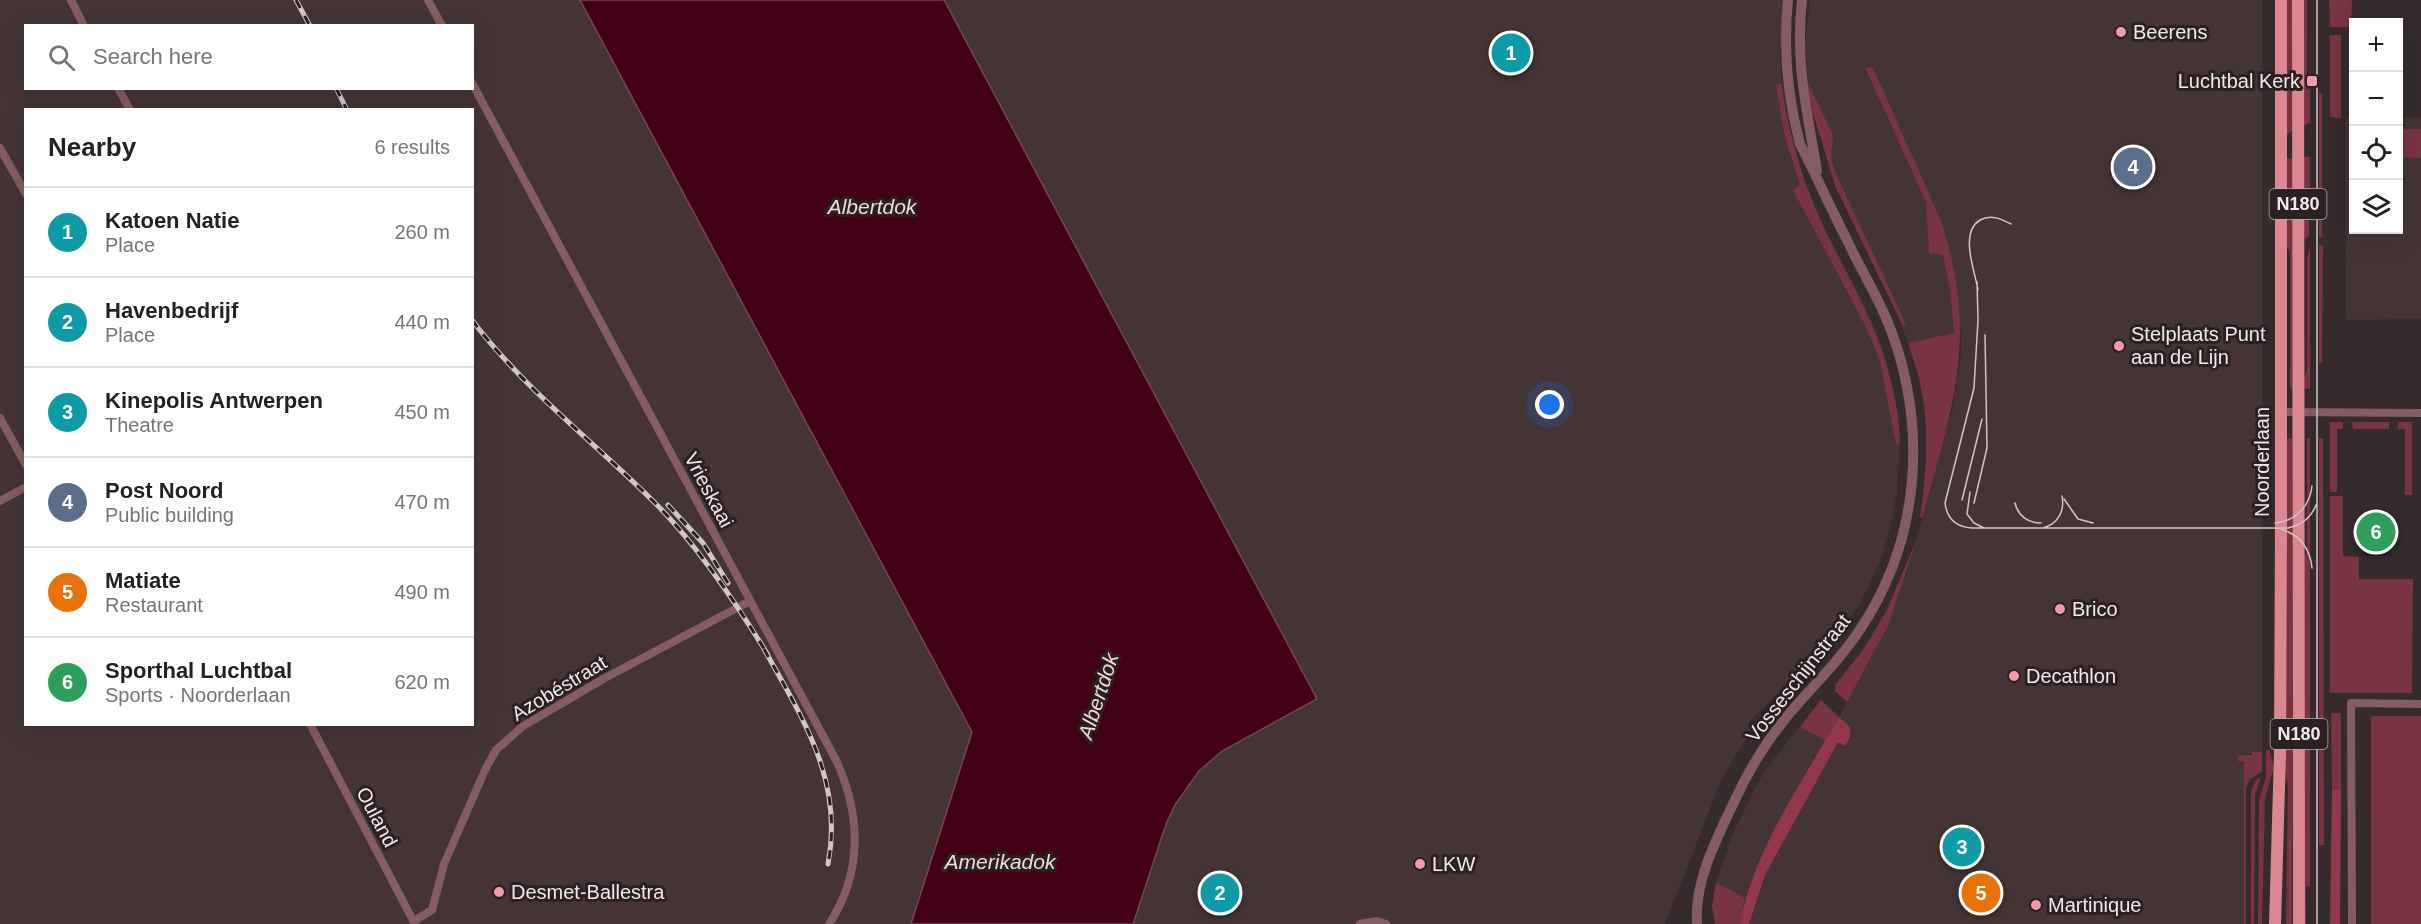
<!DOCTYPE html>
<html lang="en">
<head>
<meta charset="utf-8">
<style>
	:root { --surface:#fff; --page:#f6f6f6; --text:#222; --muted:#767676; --line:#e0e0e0; --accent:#d93025 }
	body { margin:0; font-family:Helvetica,sans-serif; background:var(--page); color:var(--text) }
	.controls { position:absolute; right:18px; top:18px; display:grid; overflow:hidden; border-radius:0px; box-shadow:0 6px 24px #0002 }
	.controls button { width:54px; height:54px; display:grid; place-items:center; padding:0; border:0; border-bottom:2px solid var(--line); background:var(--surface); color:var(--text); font:30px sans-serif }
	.you { position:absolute; left:1550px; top:405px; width:21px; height:21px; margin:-15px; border:4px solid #fff; border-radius:50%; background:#1a73e8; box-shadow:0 0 0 9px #1a73e833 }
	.badge { display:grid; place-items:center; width:39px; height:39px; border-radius:50%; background:var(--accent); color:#fff; font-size:20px; font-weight:700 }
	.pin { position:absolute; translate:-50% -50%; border:3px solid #fff; box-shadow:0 2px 6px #0006 }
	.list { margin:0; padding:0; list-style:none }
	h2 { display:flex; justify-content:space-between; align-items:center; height:78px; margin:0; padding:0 24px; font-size:26px }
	h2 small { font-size:20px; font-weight:400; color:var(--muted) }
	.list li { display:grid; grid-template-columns:39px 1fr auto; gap:18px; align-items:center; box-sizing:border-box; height:90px; padding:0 24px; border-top:2px solid var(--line) }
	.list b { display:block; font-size:22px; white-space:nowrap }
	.list p { margin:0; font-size:20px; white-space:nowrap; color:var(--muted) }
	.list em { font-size:20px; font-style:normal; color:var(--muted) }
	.icon { flex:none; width:33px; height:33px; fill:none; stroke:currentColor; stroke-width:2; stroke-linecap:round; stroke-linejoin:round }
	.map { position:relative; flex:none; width:2421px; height:924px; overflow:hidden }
	.search { position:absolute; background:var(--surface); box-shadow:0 6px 24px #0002; left:24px; top:24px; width:450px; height:66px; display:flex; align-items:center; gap:15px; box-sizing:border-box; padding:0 21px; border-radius:0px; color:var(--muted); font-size:22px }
	.panel { position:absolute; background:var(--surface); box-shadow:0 6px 24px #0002; left:24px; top:108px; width:450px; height:618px; border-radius:0px }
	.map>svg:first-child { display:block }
	.built { fill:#443435; fill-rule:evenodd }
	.green { fill:#783541 }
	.forest { fill:#93384a }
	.water { fill:#410013; stroke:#764654; stroke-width:1.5 }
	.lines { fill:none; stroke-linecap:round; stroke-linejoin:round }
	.minor { stroke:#855c61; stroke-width:8 }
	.tertiary { stroke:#855c61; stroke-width:10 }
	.primary { stroke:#db8792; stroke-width:12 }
	.tram { stroke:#cec6c7; stroke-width:1.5 }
	.rail-casing { stroke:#cec6c7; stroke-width:5 }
	.rail { stroke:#2b2122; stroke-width:3; stroke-dasharray:9; stroke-linecap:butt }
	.poi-dot { fill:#f49aa6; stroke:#2b2122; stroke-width:2 }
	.labels { text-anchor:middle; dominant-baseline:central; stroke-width:6; stroke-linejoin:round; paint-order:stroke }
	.shield { fill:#2b2122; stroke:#b5adae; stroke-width:1.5 }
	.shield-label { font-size:18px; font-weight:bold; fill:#f0e9ea }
	.poi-label { font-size:20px; fill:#f0e9ea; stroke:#2b2122; text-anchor:start }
	.street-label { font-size:20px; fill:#f0e9ea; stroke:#2b2122 }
	.water-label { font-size:21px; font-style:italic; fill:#f3d8da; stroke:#2b2122 }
</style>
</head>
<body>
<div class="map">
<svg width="2421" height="924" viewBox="0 0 2421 924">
	<rect width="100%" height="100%" fill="#352b2c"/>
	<!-- built -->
	<path class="built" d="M0 0H580L973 732 911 924H0ZM26 26H472V88H26ZM26 110H472V724H26Z
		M944 0H1784L1780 59 1786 114 1804 179 1824 227 1865 306 1880 341 1890 374 1899 419 1900 443 1897 492 1892 520 1882 557 1861 602 1821 658 1790 682 1749 722 1751 731 1722 778 1665 924H1133L1166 824 1175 805 1199 771 1222 751 1317 699Z
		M1810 0H2262V752L2239 755 2238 761H2244V924H1740L1745 898 1716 882 1734 831 1757 784 1769 765 1821 700 1839 717 1889 624 1910 562 1953 407 1961 352V332L1908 343 1896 310 1836 188 1812 110 1808 84 1805 43Z
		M2421 117V319L2346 320V118H2353L2354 230H2398L2399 118Z"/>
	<!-- green -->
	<path class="green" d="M2286 0H2292V131L2286 135Z
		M2303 0H2307V89H2310V122L2303 126Z
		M2329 0H2352L2351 27H2330Z
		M2330 35H2341V118L2330 117Z
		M1865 67 1873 68 1941 221C1979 335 1953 408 1922 518L1920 517C1926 474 1930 431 1921 388 1918 373 1913 358 1908 343L1954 333 1950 290 1943 255 1929 253 1926 202Z
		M1781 83C1789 134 1802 182 1824 228 1861 304 1896 355 1900 443L1896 445 1880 361 1865 325 1793 190 1800 185 1785 137 1776 85Z
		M1808 84 1833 135 1831 158 1836 174 1906 324 1903 326 1836 188 1812 110Z
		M2319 93H2322V237H2319Z
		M2399 129H2421V158L2399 157Z
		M2303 157H2310L2309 236 2303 240Z
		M2286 158H2292V389H2290V252L2285 243Z
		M2319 245H2323L2322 363H2319Z
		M2310 248V389H2303L2302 382 2307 371V258Z
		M2330 422H2343V429H2337V492H2330Z
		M2352 422H2389V429H2353Z
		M2398 422H2412V495H2405V429H2398Z
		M2292 438V924H2286L2288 785 2285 772V439Z
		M2307 438H2310V886H2306V924H2303L2302 564 2307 551Z
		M2319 438H2323L2324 845H2319Z
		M2330 496H2343V556L2359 557V579H2413L2412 693H2330Z
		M1917 539 1889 624 1847 702 1835 691V685L1863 650 1886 612Z
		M1821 700 1839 717 1826 741 1800 727Z
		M2331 713H2341V790L2332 789Z
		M2371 716H2421V924H2371Z
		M2269 749 2274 767 2265 798 2262 924H2258L2259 800 2266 777V751Z
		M2252 752H2262V772L2250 779 2246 788V924H2244V761H2238V755H2252Z
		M2261 777 2255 795 2254 924H2251V791L2256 780Z
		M1716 882 1745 898 1740 924H1715L1712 906Z"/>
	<!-- forest -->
	<path class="forest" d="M1839 717 1850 727V737L1845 746 1838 742 1765 875 1749 924H1740C1753 851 1803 781 1839 717Z
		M2332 789 2341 790 2340 924H2330Z"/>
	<!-- water -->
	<path class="water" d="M580 0H944L1317 699 1222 751 1199 771 1175 805 1166 824 1133 924H911L972 732Z"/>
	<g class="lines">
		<!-- minor -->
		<path class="minor" d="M71 0 84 26
			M428 0 442 26
			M472 83 836 760C861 814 863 873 829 924
			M118 88 130 110
			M0 148 26 194
			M2282 412 2421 413
			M0 418 26 465
			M0 501 26 487
			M310 724 415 924
			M414 921 432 910 444 864 485 770 496 750 523 726 605 678 750 601
			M1360 924 1377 921 1386 924
			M2352 924 2351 703 2421 704"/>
		<!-- tertiary -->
		<path class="tertiary" d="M1802 0C1795 64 1807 109 1817 171
			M1697 924C1694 881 1717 838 1735 800 1752 763 1775 728 1803 698 1824 675 1844 654 1861 628 1922 536 1928 421 1887 320 1875 292 1859 266 1846 238 1830 207 1816 175 1800 144 1787 96 1783 50 1788 0"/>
		<!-- primary -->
		<path class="primary" d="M2298 0 2299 924
			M2275 924 2280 754 2281 529V0"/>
		<!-- tram -->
		<path class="tram" d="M1977 282 1978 320 1974 388 1945 503C1947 519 1956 527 1972 528H2288C2302 525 2311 518 2316 505
			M1978 290C1975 271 1959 233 1980 220 1991 214 2001 219 2011 224
			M1970 492 1967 514 1974 523 1984 528
			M2064 499 2078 519 2093 523
			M1962 500 1982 419
			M1974 503 1987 448 1985 335
			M2015 503C2018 516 2028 523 2041 523
			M2275 523C2296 521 2310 506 2312 486
			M2043 528C2058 524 2065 511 2062 496
			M2281 529C2300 535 2310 548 2312 568
			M2317 924V0"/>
		<!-- rail casing -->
		<g class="rail-casing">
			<path id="rail" d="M296 0 310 26
				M336 88 347 110
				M472 320C524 389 592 440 653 501 696 543 736 603 768 655
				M668 505 703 543 728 583
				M764 649C803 719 844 781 828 864"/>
		</g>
		<!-- rail -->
		<use href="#rail" class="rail"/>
	</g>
	<!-- markers -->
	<g class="poi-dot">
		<circle cx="2121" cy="32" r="6"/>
		<rect x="2306" y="75" width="12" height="12" rx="3"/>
		<circle cx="2119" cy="346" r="6"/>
		<circle cx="2060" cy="609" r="6"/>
		<circle cx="2014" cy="676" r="6"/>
		<circle cx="1420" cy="864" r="6"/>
		<circle cx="499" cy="892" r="6"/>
		<circle cx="2036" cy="905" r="6"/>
	</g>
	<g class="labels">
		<!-- shield labels -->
		<g class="shield">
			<rect x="2269.5" y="189" width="57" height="30" rx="4.5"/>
			<rect x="2270.5" y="719" width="57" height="30" rx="4.5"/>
		</g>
		<g class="shield-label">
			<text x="2298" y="204">N180</text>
			<text x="2299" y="734">N180</text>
		</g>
		<!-- poi labels -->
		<g class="poi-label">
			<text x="2133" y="32">Beerens</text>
			<text x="2300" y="81" text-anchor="end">Luchtbal Kerk</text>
			<text x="2131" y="334">Stelplaats Punt<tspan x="2131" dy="23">aan de Lijn</tspan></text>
			<text x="2072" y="609">Brico</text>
			<text x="2026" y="676">Decathlon</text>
			<text x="1432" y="864">LKW</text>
			<text x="511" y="892">Desmet-Ballestra</text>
			<text x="2048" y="905">Martinique</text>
		</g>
		<!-- street labels -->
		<g class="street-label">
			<text transform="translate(2262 462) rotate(-90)">Noorderlaan</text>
			<text transform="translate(709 490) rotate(62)">Vrieskaai</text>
			<text transform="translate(1798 678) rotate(-52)">Vosseschijnstraat</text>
			<text transform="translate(559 688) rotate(-31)">Azobéstraat</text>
			<text transform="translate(377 817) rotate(62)">Ouland</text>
		</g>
		<!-- water labels -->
		<g class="water-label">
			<text x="872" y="206">Albertdok</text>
			<text transform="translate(1098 696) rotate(-72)">Albertdok</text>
			<text x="1000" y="861">Amerikadok</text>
		</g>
	</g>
</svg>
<div class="controls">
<button>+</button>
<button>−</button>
<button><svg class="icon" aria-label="locate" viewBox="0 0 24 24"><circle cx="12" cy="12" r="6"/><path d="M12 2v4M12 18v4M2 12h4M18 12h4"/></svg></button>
<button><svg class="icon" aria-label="layers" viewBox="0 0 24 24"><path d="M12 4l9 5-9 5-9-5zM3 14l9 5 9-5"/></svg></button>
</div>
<div class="you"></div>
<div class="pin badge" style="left:1511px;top:53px;background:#0f9aa8">1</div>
<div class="pin badge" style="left:1220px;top:893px;background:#0f9aa8">2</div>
<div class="pin badge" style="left:1962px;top:847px;background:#0f9aa8">3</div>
<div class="pin badge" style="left:2133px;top:167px;background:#5c6f8a">4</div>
<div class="pin badge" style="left:1981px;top:893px;background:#e8710a">5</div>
<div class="pin badge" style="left:2376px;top:532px;background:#2e9e5b">6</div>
<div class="search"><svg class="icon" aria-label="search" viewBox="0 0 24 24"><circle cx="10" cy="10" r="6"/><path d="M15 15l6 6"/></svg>Search here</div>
<section class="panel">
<h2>Nearby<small>6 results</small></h2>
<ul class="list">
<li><span class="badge" style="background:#0f9aa8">1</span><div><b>Katoen Natie</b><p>Place</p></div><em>260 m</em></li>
<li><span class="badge" style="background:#0f9aa8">2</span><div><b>Havenbedrijf</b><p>Place</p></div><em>440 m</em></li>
<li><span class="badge" style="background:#0f9aa8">3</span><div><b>Kinepolis Antwerpen</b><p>Theatre</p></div><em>450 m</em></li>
<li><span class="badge" style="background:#5c6f8a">4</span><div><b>Post Noord</b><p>Public building</p></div><em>470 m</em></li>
<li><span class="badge" style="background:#e8710a">5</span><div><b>Matiate</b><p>Restaurant</p></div><em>490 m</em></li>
<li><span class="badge" style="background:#2e9e5b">6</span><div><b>Sporthal Luchtbal</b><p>Sports · Noorderlaan</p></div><em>620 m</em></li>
</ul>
</section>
</div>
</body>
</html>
